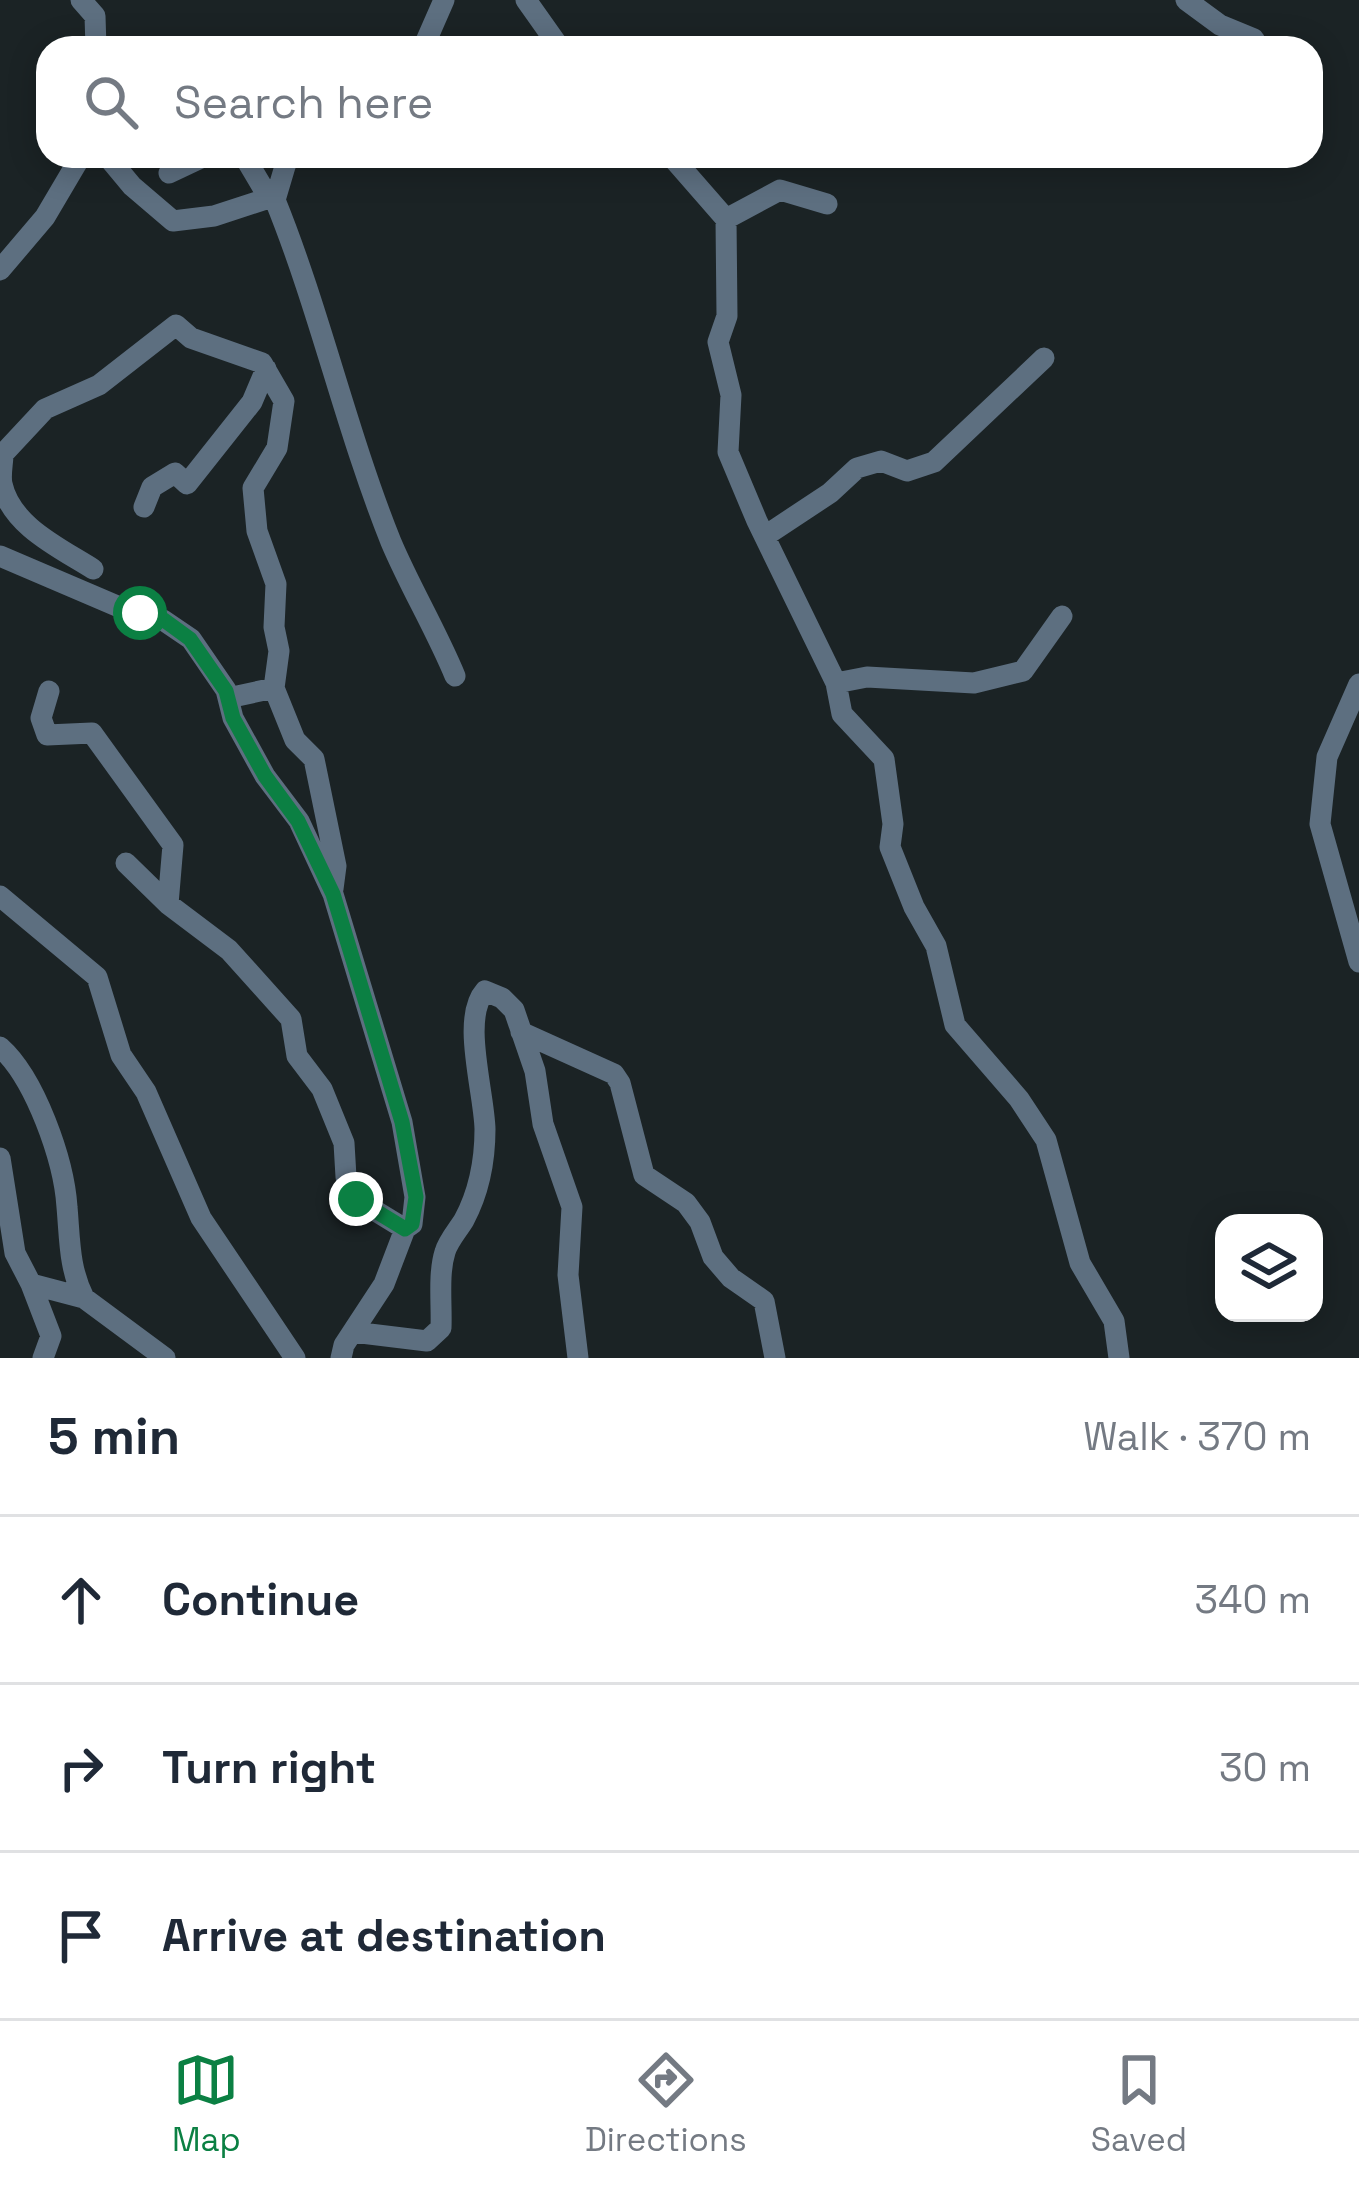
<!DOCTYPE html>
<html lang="en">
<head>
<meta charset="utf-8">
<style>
	:root { --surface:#fff; --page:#f6f6f7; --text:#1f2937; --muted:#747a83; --line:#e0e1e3; --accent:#0b8043 }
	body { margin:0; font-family:"Space Grotesk",sans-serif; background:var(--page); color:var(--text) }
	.controls { position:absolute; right:36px; bottom:36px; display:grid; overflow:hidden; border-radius:24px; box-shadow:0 6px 30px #0003 }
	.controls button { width:108px; height:108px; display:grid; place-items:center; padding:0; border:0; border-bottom:3px solid var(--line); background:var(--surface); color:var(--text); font:60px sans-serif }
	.stop { position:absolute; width:36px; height:36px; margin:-27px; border:9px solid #0b8043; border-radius:50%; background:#fff }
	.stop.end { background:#0b8043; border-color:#fff; box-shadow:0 3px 12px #0008 }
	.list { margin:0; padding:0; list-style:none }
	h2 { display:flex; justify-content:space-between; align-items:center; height:156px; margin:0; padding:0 48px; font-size:51px }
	h2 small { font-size:39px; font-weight:400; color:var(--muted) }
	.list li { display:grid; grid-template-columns:78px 1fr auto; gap:36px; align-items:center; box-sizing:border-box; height:168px; padding:0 48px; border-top:3px solid var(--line) }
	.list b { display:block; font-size:45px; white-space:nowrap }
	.list em { font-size:39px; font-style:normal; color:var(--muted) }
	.icon { flex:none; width:66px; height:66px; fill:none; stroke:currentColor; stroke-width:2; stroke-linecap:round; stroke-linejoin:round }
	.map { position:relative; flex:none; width:1359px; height:1358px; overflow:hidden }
	.search { position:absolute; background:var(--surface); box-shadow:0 6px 30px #0003; left:36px; right:36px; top:36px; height:132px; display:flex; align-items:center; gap:30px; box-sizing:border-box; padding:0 42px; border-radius:36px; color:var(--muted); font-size:45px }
	.sheet { height:660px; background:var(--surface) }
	nav { display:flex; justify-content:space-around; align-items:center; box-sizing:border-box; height:168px; border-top:3px solid var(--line); background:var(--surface); font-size:33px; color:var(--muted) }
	nav a { display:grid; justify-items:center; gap:6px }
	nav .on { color:var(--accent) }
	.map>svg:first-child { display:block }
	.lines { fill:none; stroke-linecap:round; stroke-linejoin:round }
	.minor { stroke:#5d6f80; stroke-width:21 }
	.route { stroke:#0b8043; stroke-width:15 }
</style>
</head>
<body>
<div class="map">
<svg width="1359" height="1358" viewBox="0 0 1359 1358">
	<rect width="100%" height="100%" fill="#1b2325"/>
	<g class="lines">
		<!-- minor -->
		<path class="minor" d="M81 0 95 16 96 48
			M526 0 560 48
			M1186 0 1220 25 1254 39
			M423 48 444 0
			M107 156 132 186 173 221 214 216 269 198 275 200C320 311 346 430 391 542 410 587 436 630 455 676
			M244 156 269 198
			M671 156 726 219 727 316 718 342 731 395 728 452 757 521 836 683 842 714 884 759 893 824 890 847 914 907 936 946 955 1025 1019 1099 1046 1140 1080 1263 1114 1321 1119 1358
			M169 173 205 156
			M275 200 286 163 293 156
			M726 219 780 190 827 204
			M0 270 45 217 81 156
			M144 507 152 487 175 473 187 484 252 402 266 369
			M765 536 830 493 857 468 881 461 907 471 934 462 1044 358
			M0 556 117 606 163 620 191 639 226 690 233 718 265 776 299 821 333 894 402 1122 415 1197 412 1224 405 1229 356 1199 346 1177 344 1143 322 1089 297 1056 291 1019 229 950 168 904 126 863
			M93 569C60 548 11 526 2 484 0 475 3 463 3 454L45 409 99 385 176 325 191 338 262 363 284 401 277 448 253 488 257 531 276 584 274 627 279 651 274 688 228 698
			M836 683 867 677 974 683 1023 671 1062 616
			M1359 684 1327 757 1320 824 1359 962
			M274 688 295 740 314 759 336 866 333 889
			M49 691 41 718 47 735 92 733 173 845 168 904
			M0 896 97 977 121 1055 146 1092 201 1218 295 1358
			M521 1032 614 1074 620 1083 644 1175 686 1203 700 1222 713 1257 731 1278 764 1301 775 1358
			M0 1047C35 1078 64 1160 67 1207 70 1241 69 1268 84 1298
			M0 1158 15 1253 31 1284 84 1298 165 1358
			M31 1284 51 1336 43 1358
			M353 1332 427 1341 441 1328C442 1305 438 1274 445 1252 448 1241 458 1230 464 1220 479 1192 485 1160 485 1129 484 1091 461 1018 485 991L502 998 514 1010 535 1071 543 1124 572 1207 568 1275 578 1358
			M341 1358 344 1345 384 1284 405 1229"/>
	</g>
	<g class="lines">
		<!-- route -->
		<path class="route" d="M140 613 164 620 190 639 226 691 233 718 265 776 298 821 333 894 402 1122 416 1197 412 1224 405 1229 356 1199"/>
	</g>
</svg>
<div class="controls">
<button><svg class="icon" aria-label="layers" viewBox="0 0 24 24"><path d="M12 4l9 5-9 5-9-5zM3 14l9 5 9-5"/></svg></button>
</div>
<div class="stop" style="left:140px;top:613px"></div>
<div class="stop end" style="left:356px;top:1199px"></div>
<div class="search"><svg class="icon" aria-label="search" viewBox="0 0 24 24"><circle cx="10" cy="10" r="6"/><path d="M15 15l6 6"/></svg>Search here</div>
</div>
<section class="sheet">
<h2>5 min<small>Walk · 370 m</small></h2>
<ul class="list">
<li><svg class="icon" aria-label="ahead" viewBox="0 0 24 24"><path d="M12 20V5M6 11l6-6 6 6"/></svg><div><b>Continue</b></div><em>340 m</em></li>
<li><svg class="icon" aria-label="right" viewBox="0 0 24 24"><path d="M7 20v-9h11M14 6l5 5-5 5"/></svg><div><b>Turn right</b></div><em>30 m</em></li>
<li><svg class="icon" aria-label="arrive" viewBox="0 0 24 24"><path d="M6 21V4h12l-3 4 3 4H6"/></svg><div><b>Arrive at destination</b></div></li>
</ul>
</section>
<nav>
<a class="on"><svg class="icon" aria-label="map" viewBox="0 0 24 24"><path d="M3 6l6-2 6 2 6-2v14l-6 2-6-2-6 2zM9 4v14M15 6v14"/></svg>Map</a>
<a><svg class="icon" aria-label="directions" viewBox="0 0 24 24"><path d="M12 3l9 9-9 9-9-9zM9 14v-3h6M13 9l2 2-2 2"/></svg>Directions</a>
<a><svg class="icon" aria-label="saved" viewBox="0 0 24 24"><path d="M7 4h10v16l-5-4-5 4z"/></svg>Saved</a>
</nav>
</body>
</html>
